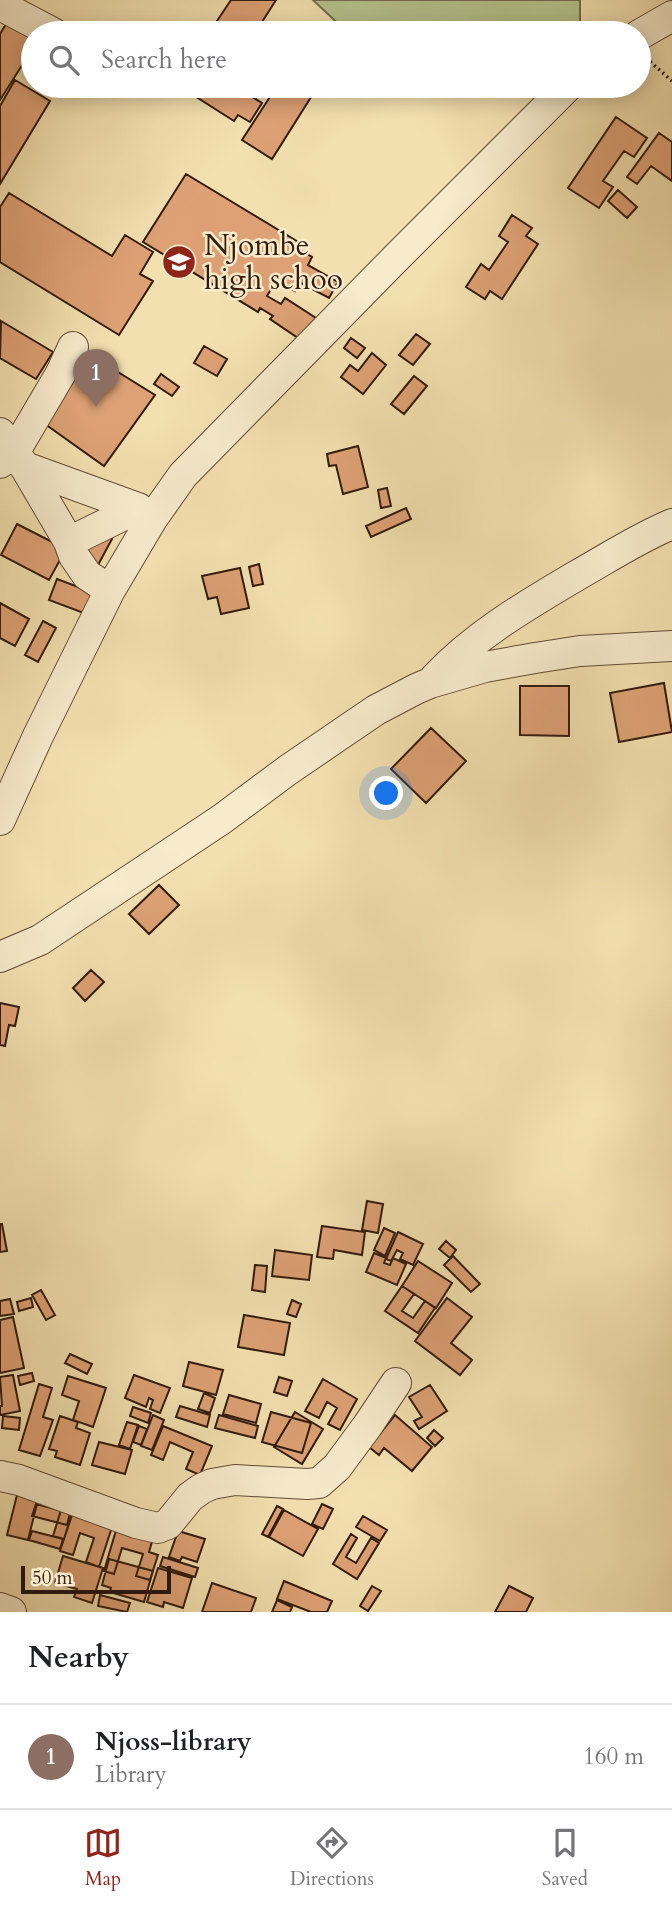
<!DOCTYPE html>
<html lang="en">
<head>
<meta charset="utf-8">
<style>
	:root { --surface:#fff; --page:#f2f2f2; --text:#202124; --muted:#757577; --line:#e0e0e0; --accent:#8f2418 }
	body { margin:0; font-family:Cardo,serif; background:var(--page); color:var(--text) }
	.scale { position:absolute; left:21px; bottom:18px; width:150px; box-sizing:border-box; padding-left:7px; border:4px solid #311b0e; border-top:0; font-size:19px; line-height:24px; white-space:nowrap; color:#311b0e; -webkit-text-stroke:5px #f7ebcc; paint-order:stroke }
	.you { position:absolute; left:387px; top:794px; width:24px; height:24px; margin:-18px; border:5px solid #fff; border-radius:50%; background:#1a73e8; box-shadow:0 0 0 10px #1a73e833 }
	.badge { display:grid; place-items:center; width:46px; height:46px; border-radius:50%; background:var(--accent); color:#fff; font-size:23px; font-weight:700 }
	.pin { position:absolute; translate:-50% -58px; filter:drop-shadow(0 2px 4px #0008) }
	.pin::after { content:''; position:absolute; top:37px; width:24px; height:21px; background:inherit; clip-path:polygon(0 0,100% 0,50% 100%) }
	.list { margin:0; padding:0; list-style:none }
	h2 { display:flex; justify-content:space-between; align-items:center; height:91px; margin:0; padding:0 28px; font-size:30px }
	h2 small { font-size:23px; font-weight:400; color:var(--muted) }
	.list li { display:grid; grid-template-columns:46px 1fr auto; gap:21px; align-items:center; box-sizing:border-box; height:105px; padding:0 28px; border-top:2px solid var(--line) }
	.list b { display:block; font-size:26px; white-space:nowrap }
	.list p { margin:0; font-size:23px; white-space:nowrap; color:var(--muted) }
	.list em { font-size:23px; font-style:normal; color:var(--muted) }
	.icon { flex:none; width:38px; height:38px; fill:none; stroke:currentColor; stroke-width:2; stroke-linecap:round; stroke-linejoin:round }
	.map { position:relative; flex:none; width:672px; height:1612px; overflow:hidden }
	.search { position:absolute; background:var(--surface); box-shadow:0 4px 18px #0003; left:21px; right:21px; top:21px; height:77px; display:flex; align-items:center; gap:18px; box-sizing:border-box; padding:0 24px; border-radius:38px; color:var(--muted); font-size:26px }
	.sheet { height:196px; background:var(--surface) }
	nav { display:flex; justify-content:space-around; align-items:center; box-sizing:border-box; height:98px; border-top:2px solid var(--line); background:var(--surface); font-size:19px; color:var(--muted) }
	nav a { display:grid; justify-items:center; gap:4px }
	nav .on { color:var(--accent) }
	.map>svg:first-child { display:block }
	.green { fill:#b6c38e; stroke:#746f4e; stroke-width:2 }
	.building { fill:#dda175; stroke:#311b0e; stroke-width:2 }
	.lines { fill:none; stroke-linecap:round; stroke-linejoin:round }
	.minor-casing { stroke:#624c36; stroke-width:32 }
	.path { stroke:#311b0e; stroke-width:3.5; stroke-dasharray:2 3.5; stroke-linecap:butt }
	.minor { stroke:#f7ebcc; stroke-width:30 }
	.labels { text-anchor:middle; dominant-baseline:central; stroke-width:5; stroke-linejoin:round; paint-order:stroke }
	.poi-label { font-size:30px; fill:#311b0e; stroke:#f7ebcc; text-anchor:start }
</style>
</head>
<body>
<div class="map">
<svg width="672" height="1612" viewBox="0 0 672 1612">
	<rect width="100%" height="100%" fill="#f3e0b0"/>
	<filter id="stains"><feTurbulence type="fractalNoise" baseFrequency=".00286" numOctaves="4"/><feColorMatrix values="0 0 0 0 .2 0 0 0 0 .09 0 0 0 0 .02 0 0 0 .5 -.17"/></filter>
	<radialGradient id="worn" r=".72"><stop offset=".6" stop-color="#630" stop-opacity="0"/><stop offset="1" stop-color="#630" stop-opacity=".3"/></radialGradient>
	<!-- green -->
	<path class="green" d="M313 0H580V28L574 33H348Z"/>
	<!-- building -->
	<path class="building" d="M231 0H276L255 33H209Z
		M8 21 33 37V48L0 100V34Z
		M15 80 50 101 0 184V106Z
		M179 86H235L262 103 250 122 238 115 234 121Z
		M277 86H318L272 159 242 140Z
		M616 117 647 138 634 157 624 151 603 181 613 187 599 208 568 188Z
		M659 133 672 142V181L651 166 637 184 627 177Z
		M186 174 300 243 297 248 312 257 308 265 338 282 329 298 299 282 295 291 276 281 267 296 281 304 285 298 319 320 304 342 270 319 273 316 260 308 258 312 143 242Z
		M618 190 637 207 627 218 608 201Z
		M9 193 112 256 125 235 153 252 140 274 153 281 119 335 0 262V207Z
		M512 215 532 228 526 236 538 244 502 299 490 291 485 299 466 287 481 264 489 270 508 242 499 236Z
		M1 321 53 352 36 379 0 358Z
		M416 334 430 344 413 365 399 355Z
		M351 338 365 348 357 358 344 348Z
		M204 346 227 359 217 376 194 363Z
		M84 351 155 395 104 466 38 419Z
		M372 353 386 365 363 394 341 377 350 365 358 371Z
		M161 374 179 387 172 396 154 384Z
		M414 376 427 386 404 414 391 404Z
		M358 446 368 487 343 494 336 465 329 466 327 454Z
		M387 488 391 506 381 508 378 490Z
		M406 508 411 519 371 537 366 526Z
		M17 524 66 549 49 580 1 555Z
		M98 531 112 539 98 565 84 557Z
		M259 564 263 584 253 586 249 567Z
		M240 568 249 608 221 614 217 597 208 599 202 576Z
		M57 579 97 594 89 615 49 600Z
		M0 603 29 619 15 646 0 638Z
		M43 621 56 628 38 662 25 655Z
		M664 683 672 732 619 742 610 693Z
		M520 686H569V736L520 735Z
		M431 728 466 761 426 803 391 769Z
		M159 885 179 905 149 934 129 914Z
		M91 970 104 982 85 1001 73 988Z
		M0 1003 19 1007 15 1026 9 1025 5 1046 0 1045Z
		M367 1201 383 1204 378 1233 362 1230Z
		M0 1224H2L7 1251 0 1252Z
		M322 1226 365 1232 362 1255 334 1250 333 1259 317 1257Z
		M384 1228 395 1233 385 1256 374 1250Z
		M398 1232 423 1244 413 1265 400 1259 403 1253 397 1250 391 1261 386 1259Z
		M446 1241 456 1250 450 1258 439 1249Z
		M275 1250 312 1255 309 1280 272 1276Z
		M374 1253 386 1258 384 1263 390 1265 393 1258 406 1264 397 1285 366 1272Z
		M453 1256 480 1284 471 1292 444 1265Z
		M418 1261 452 1283 436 1308 402 1286Z
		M255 1265 267 1266 265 1292 252 1290Z
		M402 1286 414 1294 402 1311 413 1318 425 1301 435 1308 418 1333 385 1311Z
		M41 1290 55 1315 46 1320 32 1295Z
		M31 1298 33 1307 19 1311 17 1302Z
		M447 1298 472 1317 451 1343 472 1360 460 1375 415 1341Z
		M10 1299 14 1314 0 1316V1301Z
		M292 1300 301 1304 296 1317 287 1314Z
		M244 1315 290 1323 284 1355 238 1347Z
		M13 1317 24 1368 0 1373V1320Z
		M70 1354 92 1364 87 1374 65 1363Z
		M189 1362 223 1370 216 1395 183 1386Z
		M32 1373 34 1381 20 1385 18 1376Z
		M13 1375 20 1411 0 1415V1406H2L0 1377Z
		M134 1375 170 1388 160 1413 150 1409 153 1400 149 1398 146 1407 125 1398Z
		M68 1376 106 1388 93 1427 73 1420 79 1401 62 1395Z
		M279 1377 292 1381 287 1396 274 1392Z
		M323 1379 357 1399 340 1430 328 1424 337 1408 327 1402 319 1418 305 1411Z
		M39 1384 52 1388 43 1417 53 1420 40 1456 19 1450Z
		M430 1385 447 1411 419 1429 414 1421 422 1417 409 1397Z
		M204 1393 215 1398 210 1413 198 1409Z
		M229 1395 261 1404 256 1423 223 1414Z
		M180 1406 210 1415 207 1427 176 1417Z
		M133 1407 151 1413 148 1423 130 1416Z
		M271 1412 311 1423 302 1453 262 1442Z
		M295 1412 323 1429 302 1464 274 1447Z
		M153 1415 164 1420 152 1450 141 1446Z
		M219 1415 258 1426 255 1438 215 1428Z
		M395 1415 432 1447 412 1471 384 1448 379 1455 369 1447Z
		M3 1416 20 1418 19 1430 2 1428Z
		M60 1416 78 1422 76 1428 90 1433 80 1465 55 1457 57 1451 49 1449Z
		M127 1422 138 1425 130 1449 119 1445Z
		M139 1426 147 1429 141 1445 133 1442Z
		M163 1426 212 1446 200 1475 186 1469 193 1452 170 1442 163 1460 151 1455Z
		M434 1430 443 1438 435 1446 427 1438Z
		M99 1442 132 1450 125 1474 92 1465Z
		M17 1495 38 1500 28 1540 7 1535Z
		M36 1504 70 1513 67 1525 32 1516Z
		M322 1504 333 1509 323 1529 312 1524Z
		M277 1506 283 1509 268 1537 262 1534Z
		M61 1510 72 1513 64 1539 53 1536Z
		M284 1510 318 1529 303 1556 269 1537Z
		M73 1512 113 1524 99 1567 86 1562 94 1538 80 1533 73 1555 60 1551Z
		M363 1516 387 1530 380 1541 356 1527Z
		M117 1527 153 1538 149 1552 158 1555 150 1580 136 1576 143 1554 122 1548 114 1574 104 1571Z
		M32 1531 63 1539 60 1549 29 1540Z
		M178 1531 205 1539 197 1562 182 1557 180 1561 169 1557Z
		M351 1534 357 1538 346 1557 356 1563 371 1538 379 1543 357 1579 333 1564Z
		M63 1556 103 1568 92 1603 74 1597 77 1589 55 1583Z
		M163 1557 198 1568 195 1577 160 1566Z
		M109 1559 153 1571 144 1602 110 1592 111 1588 102 1585Z
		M158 1568 192 1578 183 1608 164 1602 163 1607 147 1602Z
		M284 1581 332 1601 327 1612H311L277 1599Z
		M212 1583 256 1598 251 1612H202Z
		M372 1586 381 1591 368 1611 360 1606Z
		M509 1586 533 1598 526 1612H495Z
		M100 1595 130 1603 127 1612 98 1606Z
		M277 1600 292 1607 290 1612H272Z"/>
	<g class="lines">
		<!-- minor casing -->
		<g class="minor-casing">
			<path id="minor" d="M0 5 53 33
				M639 35 672 16
				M0 433 25 467 69 542 74 556 87 575 110 590
				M0 463 14 453 61 373 73 347
				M25 467 138 508 152 519
				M69 542 138 508
				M435 678C475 635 527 605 576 576 608 558 638 538 672 524
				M0 820 38 736 110 590 152 519 183 475 395 259 568 86
				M0 957 40 940 55 930 222 819 288 770 376 710 416 689 430 683 485 667 535 658 580 651 672 646
				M0 1476 19 1480 136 1523 158 1528 168 1524 190 1497 201 1489 212 1484 235 1480 307 1484 319 1483 337 1467 368 1425 396 1383
				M0 1608 11 1612"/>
		</g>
		<!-- path -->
		<path class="path" d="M646 58 672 81"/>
		<!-- minor -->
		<use href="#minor" class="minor"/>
	</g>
	<!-- icons -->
	<defs>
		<g id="school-disc" transform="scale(1.75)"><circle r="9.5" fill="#8f2418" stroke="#f7ebcc"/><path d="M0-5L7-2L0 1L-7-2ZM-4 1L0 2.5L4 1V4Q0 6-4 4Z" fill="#fff"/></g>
	</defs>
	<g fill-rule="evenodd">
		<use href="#school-disc" x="179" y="262"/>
	</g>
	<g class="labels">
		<!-- poi labels -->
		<g class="poi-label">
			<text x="204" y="245">Njombe<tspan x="204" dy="34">high schoo</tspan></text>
		</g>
	</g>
	<rect width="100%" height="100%" filter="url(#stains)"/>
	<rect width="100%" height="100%" fill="url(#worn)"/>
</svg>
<div class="scale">50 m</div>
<div class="you"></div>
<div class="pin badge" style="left:96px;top:407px;background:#8d6e63">1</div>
<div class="search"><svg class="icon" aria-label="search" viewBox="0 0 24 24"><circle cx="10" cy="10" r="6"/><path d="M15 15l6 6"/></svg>Search here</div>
</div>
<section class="sheet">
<h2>Nearby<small></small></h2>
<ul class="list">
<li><span class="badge" style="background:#8d6e63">1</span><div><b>Njoss-library</b><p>Library</p></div><em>160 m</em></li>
</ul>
</section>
<nav>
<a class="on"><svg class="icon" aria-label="map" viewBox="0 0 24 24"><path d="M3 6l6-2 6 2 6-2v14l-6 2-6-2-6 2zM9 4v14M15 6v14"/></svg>Map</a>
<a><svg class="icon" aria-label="directions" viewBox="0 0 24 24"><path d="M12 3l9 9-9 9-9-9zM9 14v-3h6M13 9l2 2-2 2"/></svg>Directions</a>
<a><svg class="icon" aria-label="saved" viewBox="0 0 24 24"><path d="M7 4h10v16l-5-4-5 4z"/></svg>Saved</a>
</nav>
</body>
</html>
